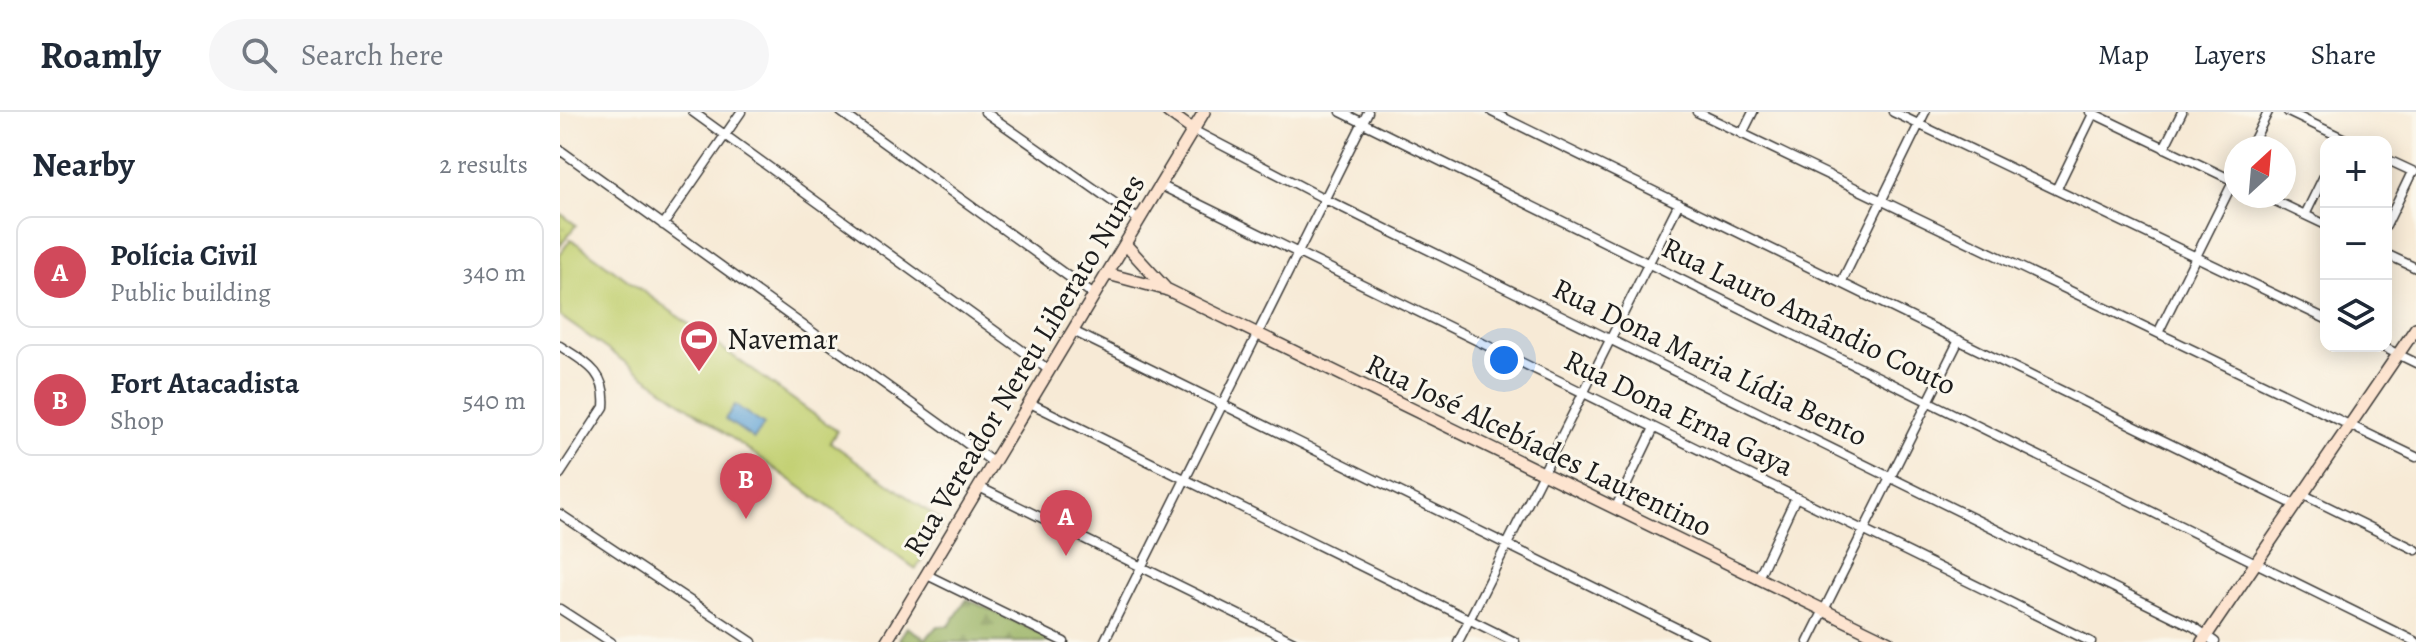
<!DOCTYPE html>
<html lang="en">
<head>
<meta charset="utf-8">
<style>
	:root { --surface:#fff; --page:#f6f6f7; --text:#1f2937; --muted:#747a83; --line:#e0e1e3; --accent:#d1495b }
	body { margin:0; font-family:Alegreya,serif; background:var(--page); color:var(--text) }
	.controls { position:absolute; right:24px; top:24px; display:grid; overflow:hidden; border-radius:16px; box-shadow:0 4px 20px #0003 }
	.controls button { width:72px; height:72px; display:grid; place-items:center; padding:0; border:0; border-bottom:2px solid var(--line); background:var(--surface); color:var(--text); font:40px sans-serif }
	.compass { position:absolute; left:1664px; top:24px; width:72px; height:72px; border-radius:50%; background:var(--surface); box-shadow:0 4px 20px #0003; rotate:26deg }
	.you { position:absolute; left:944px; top:248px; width:28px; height:28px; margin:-20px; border:6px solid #fff; border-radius:50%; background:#1a73e8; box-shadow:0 0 0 12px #1a73e833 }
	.badge { display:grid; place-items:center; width:52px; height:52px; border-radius:50%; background:var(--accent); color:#fff; font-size:26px; font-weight:700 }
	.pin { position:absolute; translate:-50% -66px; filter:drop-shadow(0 2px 4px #0008) }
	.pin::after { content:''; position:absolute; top:42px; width:28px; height:24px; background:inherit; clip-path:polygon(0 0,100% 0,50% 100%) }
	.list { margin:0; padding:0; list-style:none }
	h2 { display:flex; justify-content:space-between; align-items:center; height:104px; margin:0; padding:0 32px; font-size:34px }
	h2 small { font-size:26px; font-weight:400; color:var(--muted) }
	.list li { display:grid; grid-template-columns:52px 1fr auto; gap:24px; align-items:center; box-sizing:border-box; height:112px; margin:0 16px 16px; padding:0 16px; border:2px solid var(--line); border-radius:16px }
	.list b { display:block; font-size:30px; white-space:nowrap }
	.list p { margin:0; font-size:26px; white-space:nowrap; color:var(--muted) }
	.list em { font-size:26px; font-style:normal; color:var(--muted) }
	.icon { flex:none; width:44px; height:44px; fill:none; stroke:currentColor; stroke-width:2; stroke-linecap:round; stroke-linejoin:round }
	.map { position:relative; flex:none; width:1856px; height:530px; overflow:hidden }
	header { display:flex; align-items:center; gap:48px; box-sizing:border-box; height:112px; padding:0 40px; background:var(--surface); border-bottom:2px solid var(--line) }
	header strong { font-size:38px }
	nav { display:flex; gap:44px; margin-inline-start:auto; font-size:28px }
	.search { width:560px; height:72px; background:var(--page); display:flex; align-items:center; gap:20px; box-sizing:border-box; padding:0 28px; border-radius:44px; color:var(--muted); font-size:30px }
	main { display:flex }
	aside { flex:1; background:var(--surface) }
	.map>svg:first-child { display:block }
	.grass { fill:url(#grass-dots); stroke:#6f7647; stroke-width:2 }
	.forest { fill:url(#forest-firs); stroke:#5a6740; stroke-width:2 }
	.green { fill:#c2d072; stroke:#6f7647; stroke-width:2 }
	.water { fill:url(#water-ripples); stroke:#3e6078; stroke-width:2 }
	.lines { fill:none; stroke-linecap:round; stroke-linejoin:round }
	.street-casing { stroke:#3d3b38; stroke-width:11 }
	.secondary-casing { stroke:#3d3b38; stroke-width:14 }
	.street { stroke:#fff; stroke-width:8 }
	.secondary { stroke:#fde4d0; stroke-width:11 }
	.labels { text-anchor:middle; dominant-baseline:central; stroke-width:6; stroke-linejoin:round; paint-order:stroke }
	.street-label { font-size:30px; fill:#1c1c1c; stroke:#fbf7ec }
	.poi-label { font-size:30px; fill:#1c1c1c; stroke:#fbf7ec; text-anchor:start }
</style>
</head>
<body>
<header>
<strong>Roamly</strong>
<div class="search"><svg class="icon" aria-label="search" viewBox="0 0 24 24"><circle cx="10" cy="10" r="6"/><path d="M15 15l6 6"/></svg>Search here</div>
<nav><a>Map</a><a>Layers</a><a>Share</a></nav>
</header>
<main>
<aside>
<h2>Nearby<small>2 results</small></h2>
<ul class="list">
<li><span class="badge">A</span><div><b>Polícia Civil</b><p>Public building</p></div><em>340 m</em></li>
<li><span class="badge">B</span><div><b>Fort Atacadista</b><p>Shop</p></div><em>540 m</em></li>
</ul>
</aside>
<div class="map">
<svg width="1856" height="530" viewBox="0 0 1856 530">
	<defs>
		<pattern id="grass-dots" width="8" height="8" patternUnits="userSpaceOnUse" patternTransform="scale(2)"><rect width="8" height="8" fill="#c2d072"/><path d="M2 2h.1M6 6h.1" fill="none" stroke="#a6b262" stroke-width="1.8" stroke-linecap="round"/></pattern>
		<pattern id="forest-firs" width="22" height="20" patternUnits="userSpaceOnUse" patternTransform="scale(2)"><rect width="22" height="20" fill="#99b264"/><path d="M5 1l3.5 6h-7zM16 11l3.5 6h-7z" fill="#839856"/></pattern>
		<pattern id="water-ripples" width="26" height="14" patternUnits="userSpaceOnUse" patternTransform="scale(2)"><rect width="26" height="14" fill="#61a3d5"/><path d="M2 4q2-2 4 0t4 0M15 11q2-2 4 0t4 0" fill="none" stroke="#4f84ac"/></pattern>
	</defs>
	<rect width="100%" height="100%" fill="#fbf7ec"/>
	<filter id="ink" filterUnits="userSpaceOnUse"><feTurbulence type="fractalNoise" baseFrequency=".0125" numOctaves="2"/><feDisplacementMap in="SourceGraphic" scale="16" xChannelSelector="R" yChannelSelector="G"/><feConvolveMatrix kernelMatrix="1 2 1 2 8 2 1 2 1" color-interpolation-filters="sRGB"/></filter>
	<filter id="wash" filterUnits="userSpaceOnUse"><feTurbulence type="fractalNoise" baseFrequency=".006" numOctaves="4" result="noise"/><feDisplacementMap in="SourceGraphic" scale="32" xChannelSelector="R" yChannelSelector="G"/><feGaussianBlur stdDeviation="1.8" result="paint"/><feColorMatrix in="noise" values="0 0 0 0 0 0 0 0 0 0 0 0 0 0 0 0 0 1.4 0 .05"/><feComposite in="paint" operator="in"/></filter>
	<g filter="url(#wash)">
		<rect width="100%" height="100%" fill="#f7ead6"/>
		<!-- grass -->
		<path class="grass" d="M0 101 16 113 0 134Z"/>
		<!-- forest -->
		<path class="forest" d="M407 487 498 530H345L339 527 347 515 366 527 377 514H389Z"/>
		<!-- green -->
		<path class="green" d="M11 127 277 319 270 330 383 410 356 457 0 204V142Z"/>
		<!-- water -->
		<path class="water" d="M175 293 204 313 194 327 165 307Z"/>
	</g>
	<g filter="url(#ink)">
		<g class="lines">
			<!-- street casing -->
			<g class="street-casing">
				<path id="street" d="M133 0 489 258
					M281 0 534 183
					M425 0 579 108
					M781 0 1856 530
					M932 0 1735 393
					M1137 0 1856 345
					M1333 0 1766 207
					M1530 0 1676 70
					M1728 0 1791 30
					M633 18 765 87 1634 515 1655 530
					M1182 22 1193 0
					M1604 36 1622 0
					M1690 36 1708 0
					M0 38 434 351
					M1826 47 1854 60
					M600 73 1531 530
					M1496 78 1534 0
					M1705 84 1766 113
					M1745 103 1766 60
					M103 113 181 0
					M1826 114 1852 60
					M1826 142 1856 156
					M1281 171 1365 0
					M513 219 1145 530
					M1598 221 1676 64
					M0 234C26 251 47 260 44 295L0 362
					M1821 234 1856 251
					M470 291 955 530
					M419 375 734 530
					M1742 382 1856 438
					M1055 397 1094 316
					M0 402 192 530
					M367 463 504 530
					M1198 466 1236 385
					M0 497 51 530
					M544 530 808 0
					M898 530 1119 91
					M1248 530 1399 228"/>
			</g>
			<!-- secondary casing -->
			<g class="secondary-casing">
				<path id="secondary" d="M608 0 633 18
					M565 132 607 178
					M548 162 608 178 1329 530
					M326 530 644 0
					M1642 530 1856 216"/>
			</g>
			<!-- street -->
			<use href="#street" class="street"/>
			<!-- secondary -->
			<use href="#secondary" class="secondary"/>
		</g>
	</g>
	<!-- icons -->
	<defs>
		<g id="stadium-pin" transform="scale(2)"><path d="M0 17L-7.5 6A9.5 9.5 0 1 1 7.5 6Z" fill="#d1495b" stroke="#fbf7ec"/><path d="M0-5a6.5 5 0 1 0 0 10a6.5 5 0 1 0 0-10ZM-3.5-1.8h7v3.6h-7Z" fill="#fff"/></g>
	</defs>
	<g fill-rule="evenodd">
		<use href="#stadium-pin" x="139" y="227"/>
	</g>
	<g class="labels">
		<!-- street labels -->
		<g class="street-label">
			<text transform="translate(1249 204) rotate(26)">Rua Lauro Amândio Couto</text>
			<text transform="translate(1150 250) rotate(26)">Rua Dona Maria Lídia Bento</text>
			<text transform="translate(464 253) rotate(-59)">Rua Vereador Nereu Liberato Nunes</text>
			<text transform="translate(1119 301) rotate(26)">Rua Dona Erna Gaya</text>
			<text transform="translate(979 333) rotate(26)">Rua José Alcebíades Laurentino</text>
		</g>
		<!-- poi labels -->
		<g class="poi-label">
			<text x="167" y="227">Navemar</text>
		</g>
	</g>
</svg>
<div class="controls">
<button>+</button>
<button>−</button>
<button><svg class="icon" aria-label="layers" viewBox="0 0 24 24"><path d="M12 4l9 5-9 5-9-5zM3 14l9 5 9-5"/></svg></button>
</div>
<svg class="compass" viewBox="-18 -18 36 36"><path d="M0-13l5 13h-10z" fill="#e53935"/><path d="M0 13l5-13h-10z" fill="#747a83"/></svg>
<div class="you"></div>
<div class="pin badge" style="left:506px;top:444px">A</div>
<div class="pin badge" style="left:186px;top:407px">B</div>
</div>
</main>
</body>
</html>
